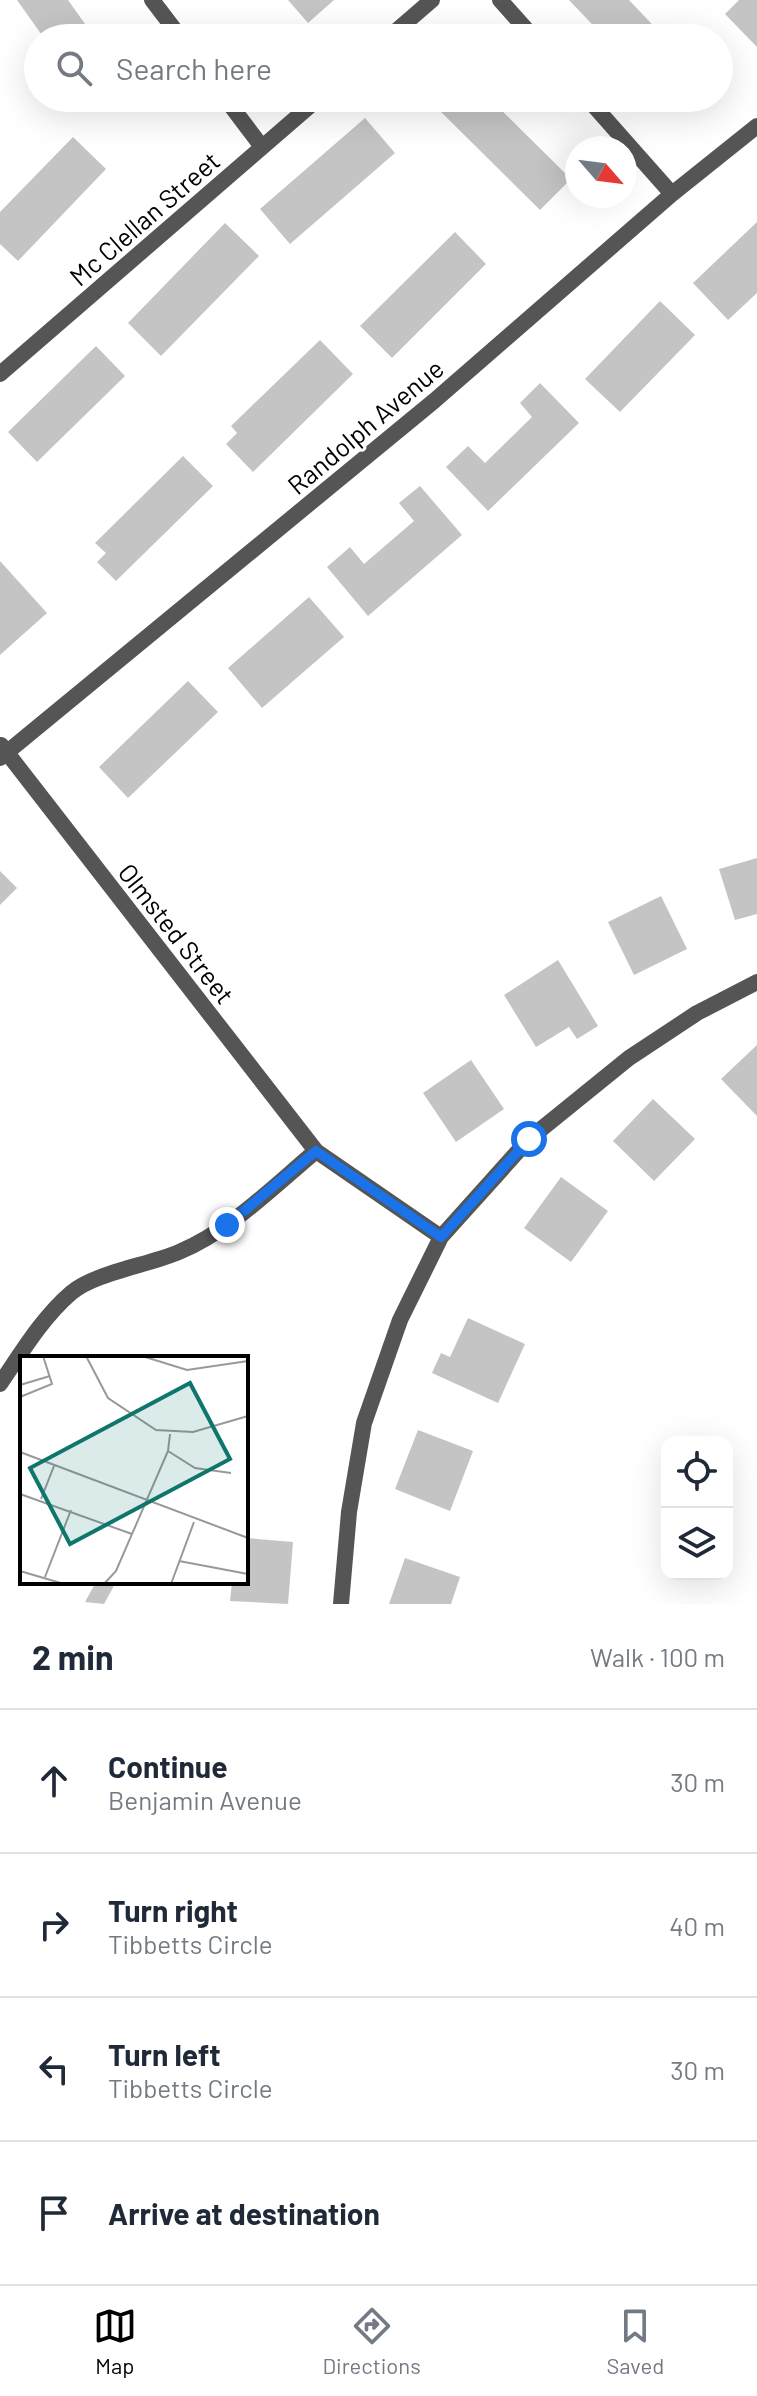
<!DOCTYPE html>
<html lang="en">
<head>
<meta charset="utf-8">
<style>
	:root { --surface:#fff; --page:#f6f6f7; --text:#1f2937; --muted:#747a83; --line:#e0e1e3; --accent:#000 }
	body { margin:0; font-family:Barlow,sans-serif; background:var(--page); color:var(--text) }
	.controls { position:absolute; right:24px; bottom:24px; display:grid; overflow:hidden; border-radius:16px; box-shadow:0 8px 32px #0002 }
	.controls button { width:72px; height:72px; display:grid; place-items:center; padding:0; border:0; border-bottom:2px solid var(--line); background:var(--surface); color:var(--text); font:40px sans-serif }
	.compass { position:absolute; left:565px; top:136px; width:72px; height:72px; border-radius:50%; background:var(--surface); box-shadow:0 8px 32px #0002; rotate:118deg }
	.stop { position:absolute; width:24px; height:24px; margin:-18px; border:6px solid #1a73e8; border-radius:50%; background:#fff }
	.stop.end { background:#1a73e8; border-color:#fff; box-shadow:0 2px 8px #0008 }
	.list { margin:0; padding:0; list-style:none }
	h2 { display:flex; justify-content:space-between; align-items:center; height:104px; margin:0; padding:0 32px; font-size:34px }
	h2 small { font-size:26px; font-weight:400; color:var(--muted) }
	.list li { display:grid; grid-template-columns:52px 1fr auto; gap:24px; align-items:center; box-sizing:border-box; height:144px; padding:0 32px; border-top:2px solid var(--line) }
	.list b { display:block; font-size:30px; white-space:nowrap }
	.list p { margin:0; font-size:26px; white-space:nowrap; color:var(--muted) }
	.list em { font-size:26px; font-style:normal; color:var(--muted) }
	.icon { flex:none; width:44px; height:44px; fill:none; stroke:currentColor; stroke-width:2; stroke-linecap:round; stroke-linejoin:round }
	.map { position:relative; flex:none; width:757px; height:1604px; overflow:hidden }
	.search { position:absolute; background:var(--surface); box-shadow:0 8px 32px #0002; left:24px; right:24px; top:24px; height:88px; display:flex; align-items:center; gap:20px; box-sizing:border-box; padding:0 28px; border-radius:44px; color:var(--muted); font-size:30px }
	.sheet { height:680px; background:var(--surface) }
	nav { display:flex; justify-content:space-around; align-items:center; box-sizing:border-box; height:112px; border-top:2px solid var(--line); background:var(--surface); font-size:22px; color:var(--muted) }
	nav a { display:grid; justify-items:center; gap:4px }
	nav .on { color:var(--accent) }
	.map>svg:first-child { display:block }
	.building { fill:#c4c4c4 }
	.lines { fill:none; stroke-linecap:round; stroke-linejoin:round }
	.minor { stroke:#555; stroke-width:16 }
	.route { stroke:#1a73e8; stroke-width:10 }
	.labels { text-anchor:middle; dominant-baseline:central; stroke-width:6; stroke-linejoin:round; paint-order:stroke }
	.street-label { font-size:26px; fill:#000; stroke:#fff }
	.inset-road { fill:none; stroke:#999; stroke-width:2 }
	.view { fill:#0f766e; fill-opacity:0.15; stroke:#0f766e; stroke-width:4 }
	.inset-edge { fill:none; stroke:#000; stroke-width:4 }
</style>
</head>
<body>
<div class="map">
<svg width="757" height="1604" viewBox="0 0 757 1604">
	<rect width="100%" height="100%" fill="#fff"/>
	<!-- building -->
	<path class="building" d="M17 0H68L95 38H44Z
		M288 0H334L308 23Z
		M569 0H629L665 38H605Z
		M739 0H757V47L725 14Z
		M439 98H489L571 179 540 210 433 104Z
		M365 118 395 153 290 244 260 209Z
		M73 137 106 169 18 261 0 244V212Z
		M757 222V293L728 320 693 283Z
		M225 223 259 256 161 356 128 323Z
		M455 232 486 264 392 358 360 326Z
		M660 301 695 335 620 412 585 379Z
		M320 340 353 374 253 472 226 444 237 433 231 426Z
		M96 346 125 376 37 462 8 432Z
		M540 383 579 423 488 511 446 467 468 446 485 463 532 417 520 403Z
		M183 456 213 486 116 581 97 562 106 553 95 543Z
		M420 486 462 535 368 616 327 567 350 547 364 564 414 521 399 503Z
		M0 561 47 613 0 655Z
		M309 597 344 637 262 708 228 668Z
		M188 681 218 712 128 798 99 767Z
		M757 858V914L735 920 719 869Z
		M0 871 17 888 0 905Z
		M661 896 687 949 634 975 608 922Z
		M558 960 598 1026 577 1039 569 1027 536 1047 504 995Z
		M757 1045V1116L721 1079Z
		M471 1060 504 1109 456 1142 423 1093Z
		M653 1099 695 1139 654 1181 613 1141Z
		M561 1177 608 1211 571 1262 524 1228Z
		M468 1318 525 1344 498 1403 432 1373 441 1353 450 1357Z
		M418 1430 473 1451 450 1511 395 1489Z
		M246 1538 293 1542 288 1604 230 1601 232 1582H246Z
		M405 1558 460 1577 451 1604H389Z
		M96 1582H116L104 1604 85 1602Z"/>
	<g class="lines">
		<!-- minor -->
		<path class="minor" d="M152 0 181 38
			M500 0 534 38
			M388 38 432 0
			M225 98 262 147
			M587 98 672 194
			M0 374 319 98
			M1 745 316 1151 441 1237
			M0 758 434 401 672 194 757 126
			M0 1384C22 1352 42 1318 71 1293 94 1273 149 1265 179 1252 231 1230 273 1187 316 1151
			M341 1604 349 1512 364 1423 400 1320 441 1237 529 1139 629 1058 697 1013 757 982"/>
	</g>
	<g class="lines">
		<!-- route -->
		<path class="route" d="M227 1225 316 1151 441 1237 529 1139"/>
	</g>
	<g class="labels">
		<!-- street labels -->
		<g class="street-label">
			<text transform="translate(144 218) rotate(-41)">Mc Clellan Street</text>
			<text transform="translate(365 426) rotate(-40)">Randolph Avenue</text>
			<text transform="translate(177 933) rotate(52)">Olmsted Street</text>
		</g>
	</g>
	<!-- overview -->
	<g transform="translate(20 1356)">
		<rect width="228" height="228" fill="#fff"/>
		<path class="inset-road" d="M66 0 88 42 136 74 173 76 228 60M122 0 167 14 228 5M0 29 30 20M0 41 32 28 23 0M148 95 175 112 211 117M0 96 228 182M0 138 112 178M21 143 34 110M159 205 228 218M0 215 44 228M25 221 51 154M84 228 96 215 148 95 150 78M151 228 174 166"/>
		<path class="view" d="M170 27 210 103 50 188 10 112Z"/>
		<rect width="228" height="228" class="inset-edge"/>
	</g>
</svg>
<div class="controls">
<button><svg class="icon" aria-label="locate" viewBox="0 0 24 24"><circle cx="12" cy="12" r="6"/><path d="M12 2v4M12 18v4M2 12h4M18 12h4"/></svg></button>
<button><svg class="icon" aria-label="layers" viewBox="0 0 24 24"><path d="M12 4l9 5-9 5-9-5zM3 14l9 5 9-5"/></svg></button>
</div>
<svg class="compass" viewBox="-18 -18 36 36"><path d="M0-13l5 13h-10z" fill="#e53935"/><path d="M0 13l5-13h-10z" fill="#747a83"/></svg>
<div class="stop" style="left:529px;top:1139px"></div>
<div class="stop end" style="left:227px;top:1225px"></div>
<div class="search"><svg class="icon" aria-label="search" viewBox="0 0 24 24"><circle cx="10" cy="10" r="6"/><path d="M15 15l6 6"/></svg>Search here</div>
</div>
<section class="sheet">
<h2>2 min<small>Walk · 100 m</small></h2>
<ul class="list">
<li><svg class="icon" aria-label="ahead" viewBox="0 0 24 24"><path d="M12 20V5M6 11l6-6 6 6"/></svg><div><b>Continue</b><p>Benjamin Avenue</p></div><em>30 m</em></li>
<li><svg class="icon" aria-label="right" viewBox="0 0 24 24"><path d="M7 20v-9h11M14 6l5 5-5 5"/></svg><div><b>Turn right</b><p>Tibbetts Circle</p></div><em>40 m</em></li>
<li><svg class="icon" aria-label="left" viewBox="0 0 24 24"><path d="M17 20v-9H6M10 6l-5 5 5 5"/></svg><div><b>Turn left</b><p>Tibbetts Circle</p></div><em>30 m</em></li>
<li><svg class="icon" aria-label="arrive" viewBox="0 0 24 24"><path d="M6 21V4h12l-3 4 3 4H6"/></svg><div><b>Arrive at destination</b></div></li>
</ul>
</section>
<nav>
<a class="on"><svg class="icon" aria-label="map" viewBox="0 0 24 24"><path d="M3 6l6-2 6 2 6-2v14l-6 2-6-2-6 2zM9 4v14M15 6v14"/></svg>Map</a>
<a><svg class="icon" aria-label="directions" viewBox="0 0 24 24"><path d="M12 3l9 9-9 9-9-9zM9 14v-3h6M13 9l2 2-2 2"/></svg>Directions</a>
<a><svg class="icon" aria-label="saved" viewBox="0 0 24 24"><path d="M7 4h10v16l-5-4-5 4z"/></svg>Saved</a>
</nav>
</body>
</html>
